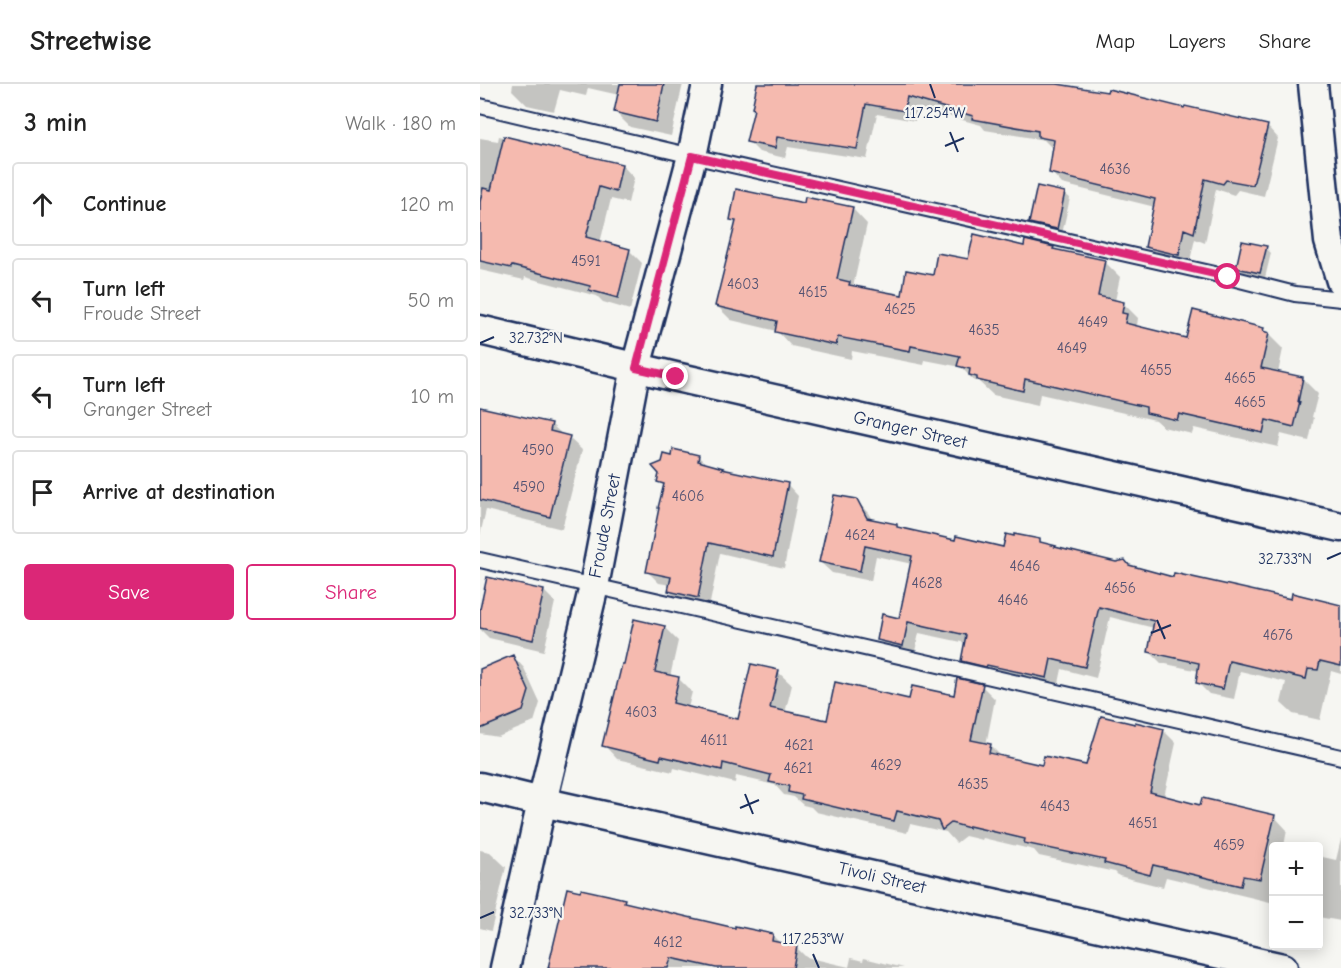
<!DOCTYPE html>
<html lang="en">
<head>
<meta charset="utf-8">
<style>
	:root { --surface:#fff; --page:#f6f6f6; --text:#222; --muted:#767676; --line:#e0e0e0; --accent:#db2777 }
	body { margin:0; font-family:"Comic Neue",sans-serif; background:var(--page); color:var(--text) }
	.controls { position:absolute; right:18px; bottom:18px; display:grid; overflow:hidden; border-radius:6px; box-shadow:0 3px 15px #0003 }
	.controls button { width:54px; height:54px; display:grid; place-items:center; padding:0; border:0; border-bottom:2px solid var(--line); background:var(--surface); color:var(--text); font:30px sans-serif }
	.stop { position:absolute; width:18px; height:18px; margin:-14px; border:4px solid #db2777; border-radius:50%; background:#fff }
	.stop.end { background:#db2777; border-color:#fff; box-shadow:0 2px 6px #0008 }
	.list { margin:0; padding:0; list-style:none }
	h2 { display:flex; justify-content:space-between; align-items:center; height:78px; margin:0; padding:0 24px; font-size:26px }
	h2 small { font-size:20px; font-weight:400; color:var(--muted) }
	.list li { display:grid; grid-template-columns:39px 1fr auto; gap:18px; align-items:center; box-sizing:border-box; height:84px; margin:0 12px 12px; padding:0 12px; border:2px solid var(--line); border-radius:6px }
	.list b { display:block; font-size:22px; white-space:nowrap }
	.list p { margin:0; font-size:20px; white-space:nowrap; color:var(--muted) }
	.list em { font-size:20px; font-style:normal; color:var(--muted) }
	.actions { display:flex; gap:12px; padding:18px 24px }
	.actions a { flex:1; padding:14px 0; border:2px solid var(--accent); border-radius:6px; text-align:center; font-size:21px; color:var(--accent) }
	.actions .main { background:var(--accent); color:#fff }
	.icon { flex:none; width:33px; height:33px; fill:none; stroke:currentColor; stroke-width:2; stroke-linecap:round; stroke-linejoin:round }
	.map { position:relative; flex:none; width:861px; height:884px; overflow:hidden }
	header { display:flex; align-items:center; gap:36px; box-sizing:border-box; height:84px; padding:0 30px; background:var(--surface); border-bottom:2px solid var(--line) }
	header strong { font-size:28px }
	nav { display:flex; gap:33px; margin-inline-start:auto; font-size:21px }
	main { display:flex }
	aside { flex:1; background:var(--surface) }
	.map>svg:first-child { display:block }
	.shadow { fill:#0003 }
	.building { fill:#f5baaf; stroke:#1b2f5e; stroke-width:1.5 }
	.lines { fill:none; stroke-linecap:round; stroke-linejoin:round }
	.lane-casing { stroke:#1b2f5e; stroke-width:18 }
	.street-casing { stroke:#1b2f5e; stroke-width:33 }
	.lane { stroke:#f6f6f2; stroke-width:14 }
	.street { stroke:#f6f6f2; stroke-width:28 }
	.route { stroke:#db2777; stroke-width:8 }
	.ticks { fill:none; stroke:#1b2f5e; stroke-width:2 }
	.labels { text-anchor:middle; dominant-baseline:central; stroke-width:4.5; stroke-linejoin:round; paint-order:stroke }
	.number-label { font-size:15px; fill:#525272 }
	.street-label { font-size:18px; fill:#1b2f5e; stroke:#f6f6f2 }
	.ticks-label { font-size:15px; text-anchor:middle; fill:#1b2f5e; stroke:#f6f6f2; stroke-width:4.5; stroke-linejoin:round; paint-order:stroke }
</style>
</head>
<body>
<header>
<strong>Streetwise</strong>
<nav><a>Map</a><a>Layers</a><a>Share</a></nav>
</header>
<main>
<aside>
<h2>3 min<small>Walk · 180 m</small></h2>
<ul class="list">
<li><svg class="icon" aria-label="ahead" viewBox="0 0 24 24"><path d="M12 20V5M6 11l6-6 6 6"/></svg><div><b>Continue</b></div><em>120 m</em></li>
<li><svg class="icon" aria-label="left" viewBox="0 0 24 24"><path d="M17 20v-9H6M10 6l-5 5 5 5"/></svg><div><b>Turn left</b><p>Froude Street</p></div><em>50 m</em></li>
<li><svg class="icon" aria-label="left" viewBox="0 0 24 24"><path d="M17 20v-9H6M10 6l-5 5 5 5"/></svg><div><b>Turn left</b><p>Granger Street</p></div><em>10 m</em></li>
<li><svg class="icon" aria-label="arrive" viewBox="0 0 24 24"><path d="M6 21V4h12l-3 4 3 4H6"/></svg><div><b>Arrive at destination</b></div></li>
</ul>
<div class="actions"><a class="main">Save</a><a>Share</a></div>
</aside>
<div class="map">
<svg width="861" height="884" viewBox="0 0 861 884">
	<rect width="100%" height="100%" fill="#f6f6f2"/>
	<filter id="ink" filterUnits="userSpaceOnUse"><feTurbulence type="fractalNoise" baseFrequency=".0167" numOctaves="2"/><feDisplacementMap in="SourceGraphic" scale="12" xChannelSelector="R" yChannelSelector="G"/><feConvolveMatrix kernelMatrix="1 2 1 2 8 2 1 2 1" color-interpolation-filters="sRGB"/></filter>
	<g filter="url(#ink)">
		<!-- shadow -->
		<path class="shadow" d="M33 0H203L191 52 150 43 135 28 139 11 108 4 106 12 80 6 74 27 47 21 32 6Z
			M279 0H568L787 42 798 54 784 112 758 106 754 111 736 105 725 159 715 155 709 181 678 173 667 162 675 123 582 100 571 88 575 64 571 63 564 56 505 46 501 41 438 24 435 37 397 30 387 75 308 63 305 74 279 68 268 57 275 25Z
			M19 52 142 81 154 94 148 119 131 115 120 159 149 166 162 179 150 226 123 218 117 212 45 193 44 196 0 186V54L18 57Z
			M584 109 590 114 582 150 556 144 551 138Z
			M325 121 372 124 387 140 373 203 423 213 454 192 489 177 545 164H573L576 167 625 178 640 193 635 217 643 219 658 234 657 242 659 244 707 256 783 245 803 265 798 289 823 295 838 310 832 333 834 334 829 357 801 350 798 363 714 344 712 350 683 343 675 336 560 310 558 321 513 311 498 297H494L481 283 445 276 444 281 372 267 371 275 311 262 297 247 251 236 236 221 256 140 251 135Z
			M786 164 791 169 785 194 763 189 758 183Z
			M0 324 71 340 84 352 89 354 102 366 82 445 6 426 0 451Z
			M218 372 227 381 243 386 307 400 318 412 304 484 240 469 229 524 201 518 189 507 191 501 179 499 168 488 185 403 179 398Z
			M377 417 388 429 393 437 417 442 420 445 477 457 524 465 559 457 564 461 694 495 861 529V590L851 587 840 636 813 630 801 619 806 598 760 587 754 615 729 610 717 598 719 587 681 579 669 567 674 544 630 533 616 594 582 585 578 604 494 588 483 576 486 559 439 549 434 572 410 567 399 556 420 536 432 480 396 472 391 497 352 489 340 478Z
			M64 507 75 518 64 567 9 554 0 545V532Z
			M184 543 198 557 190 593 199 595 212 608 208 624 259 637 298 588 312 601 305 629 348 638 430 617 475 613 502 602 515 615 506 661H510L522 673 563 683H608L683 646 696 659 684 713 721 722 794 732 807 746 804 762H794V819L686 793 683 803 639 792 635 788 559 772 554 766 503 754 502 756 485 752 476 759 466 748 430 740 427 749 336 728 331 723 323 721 314 713 304 711 295 701 256 692 255 699 194 684 193 688 137 675 124 661Z
			M33 572 44 584 60 619 54 638 18 653 0 650V586Z
			M861 755V837L838 833V772L856 776Z
			M0 766 10 768 26 783 11 847 0 844Z
			M144 817 148 821 256 846 293 852 301 860 317 864 326 873 369 883 371 874 383 877 384 874 424 884H68L73 861H75Z"/>
		<!-- building -->
		<path class="building" d="M140 0H184L176 38 134 28Z
			M277 0H577L627 8 628 5 704 24 705 22 788 41 773 101 746 96 743 100 725 95 714 149 704 145 699 171 665 163 675 115 569 89 574 56 558 53V47L492 35 493 32 427 13 424 27 386 20 377 65 297 53 295 64 266 58 274 25 272 24Z
			M24 52 142 80 136 108 119 103 106 153 150 165 138 214 109 206 110 202 32 182 31 184 0 177V118L3 104 11 106Z
			M557 102 585 108 577 145 549 139Z
			M256 105 324 119 325 113 373 123 357 195 370 198 369 201 422 211 426 186 453 191 457 169 488 175 494 150 544 162 545 156 574 163 573 165 625 176 618 212 644 218 642 229 647 230 645 239 706 254 713 226 784 244 783 247 789 249 781 284 823 293 818 318H820L814 343 786 336 783 349 699 330 697 336 666 329V323L545 295 543 307 497 296V293L489 291 490 285 477 282 480 272 431 262 430 267 358 253 356 261 295 248 297 237 235 222 256 137 250 136Z
			M762 157 787 162 780 189 756 184Z
			M0 323 72 339 70 347 90 352 70 433 0 416Z
			M193 365 219 371 218 377 243 384 242 385 308 399 293 473 229 459 218 514 188 507 191 493 166 488 179 424H178L184 400 177 398 179 390 172 382 182 378 184 370 192 372Z
			M354 411 377 415 387 434 417 440V443L475 456 476 452 523 463 526 450 534 452V450L560 455V458L576 462 575 463 636 478 645 476 649 481 693 493 694 489 811 515 812 509 861 521V582L840 577 838 586 828 585 826 595 749 577 743 605 716 599 719 579 668 568 674 537 619 523 605 583 571 575 567 594 507 581 506 583 481 577 486 551 428 538 423 562 397 556 402 530 419 534 432 472 385 462 380 487 339 478Z
			M7 493 64 506 53 556 0 544V525Z
			M154 535 185 542 175 588 199 593 193 619 258 635 271 580 299 586 290 624 347 636 355 598 429 615 432 602 474 611 477 594 503 600 491 656 511 660 509 669 562 681 564 672 606 681 621 632 655 640V638L684 645 670 708 720 721 722 714 795 731 780 795 763 792 761 802 673 781 670 791 624 779 625 776 544 759 545 755 489 742V744L471 739 462 746 458 737 417 727 414 737 321 715 322 711 308 708 309 702 289 698 291 691 243 679 242 686 181 672 180 676 122 662 142 580H144Z
			M33 571 49 607 43 627 0 645V585Z
			M87 804 100 807 101 805 128 811 145 815 144 818 255 844V842L293 850 292 857 317 862 313 884H236L191 874 188 884H68Z"/>
		<g class="lines">
			<!-- lane casing -->
			<g class="lane-casing">
				<path id="lane" d="M0 22 212 72 748 193 815 210 861 215
					M0 476 861 673"/>
			</g>
			<!-- street casing -->
			<g class="street-casing">
				<path id="street" d="M833 0 849 157 861 197
					M0 246 196 293 861 443
					M0 703 62 718 803 884
					M25 884 62 718 114 502 156 283 212 72 227 0"/>
			</g>
			<!-- lane -->
			<use href="#lane" class="lane"/>
			<!-- street -->
			<use href="#street" class="street"/>
		</g>
	</g>
	<g class="lines" filter="url(#ink)">
		<!-- route -->
		<path class="route" d="M196 293 156 284 212 72 748 193"/>
	</g>
	<!-- ticks -->
	<path class="ticks" d="M450 0 455 14M470 48 478 68M465 62 484 54M0 259 14 253M847 475 861 469M677 536 685 555M671 549 691 541M265 710 273 730M260 724 279 716M0 834 14 828M333 870 339 884"/>
	<g class="labels">
		<!-- number labels -->
		<g class="number-label">
			<text x="635" y="85">4636</text>
			<text x="106" y="177">4591</text>
			<text x="263" y="200">4603</text>
			<text x="333" y="208">4615</text>
			<text x="420" y="225">4625</text>
			<text x="613" y="238">4649</text>
			<text x="504" y="246">4635</text>
			<text x="592" y="264">4649</text>
			<text x="676" y="286">4655</text>
			<text x="760" y="294">4665</text>
			<text x="770" y="318">4665</text>
			<text x="58" y="366">4590</text>
			<text x="49" y="403">4590</text>
			<text x="208" y="412">4606</text>
			<text x="380" y="451">4624</text>
			<text x="545" y="482">4646</text>
			<text x="447" y="499">4628</text>
			<text x="640" y="504">4656</text>
			<text x="533" y="516">4646</text>
			<text x="798" y="551">4676</text>
			<text x="161" y="628">4603</text>
			<text x="234" y="656">4611</text>
			<text x="319" y="661">4621</text>
			<text x="406" y="681">4629</text>
			<text x="318" y="684">4621</text>
			<text x="493" y="700">4635</text>
			<text x="575" y="722">4643</text>
			<text x="663" y="739">4651</text>
			<text x="749" y="761">4659</text>
			<text x="188" y="858">4612</text>
		</g>
		<!-- street labels -->
		<g class="street-label">
			<text transform="translate(430 346) rotate(13)">Granger Street</text>
			<text transform="translate(125 442) rotate(-79)">Froude Street</text>
			<text transform="translate(402 794) rotate(13)">Tivoli Street</text>
		</g>
	</g>
	<g class="ticks-label">
		<text x="455" y="34">117.254°W</text>
		<text x="56" y="259">32.732°N</text>
		<text x="805" y="480">32.733°N</text>
		<text x="56" y="834">32.733°N</text>
		<text x="333" y="860">117.253°W</text>
	</g>
</svg>
<div class="controls">
<button>+</button>
<button>−</button>
</div>
<div class="stop" style="left:748px;top:193px"></div>
<div class="stop end" style="left:196px;top:293px"></div>
</div>
</main>
</body>
</html>
